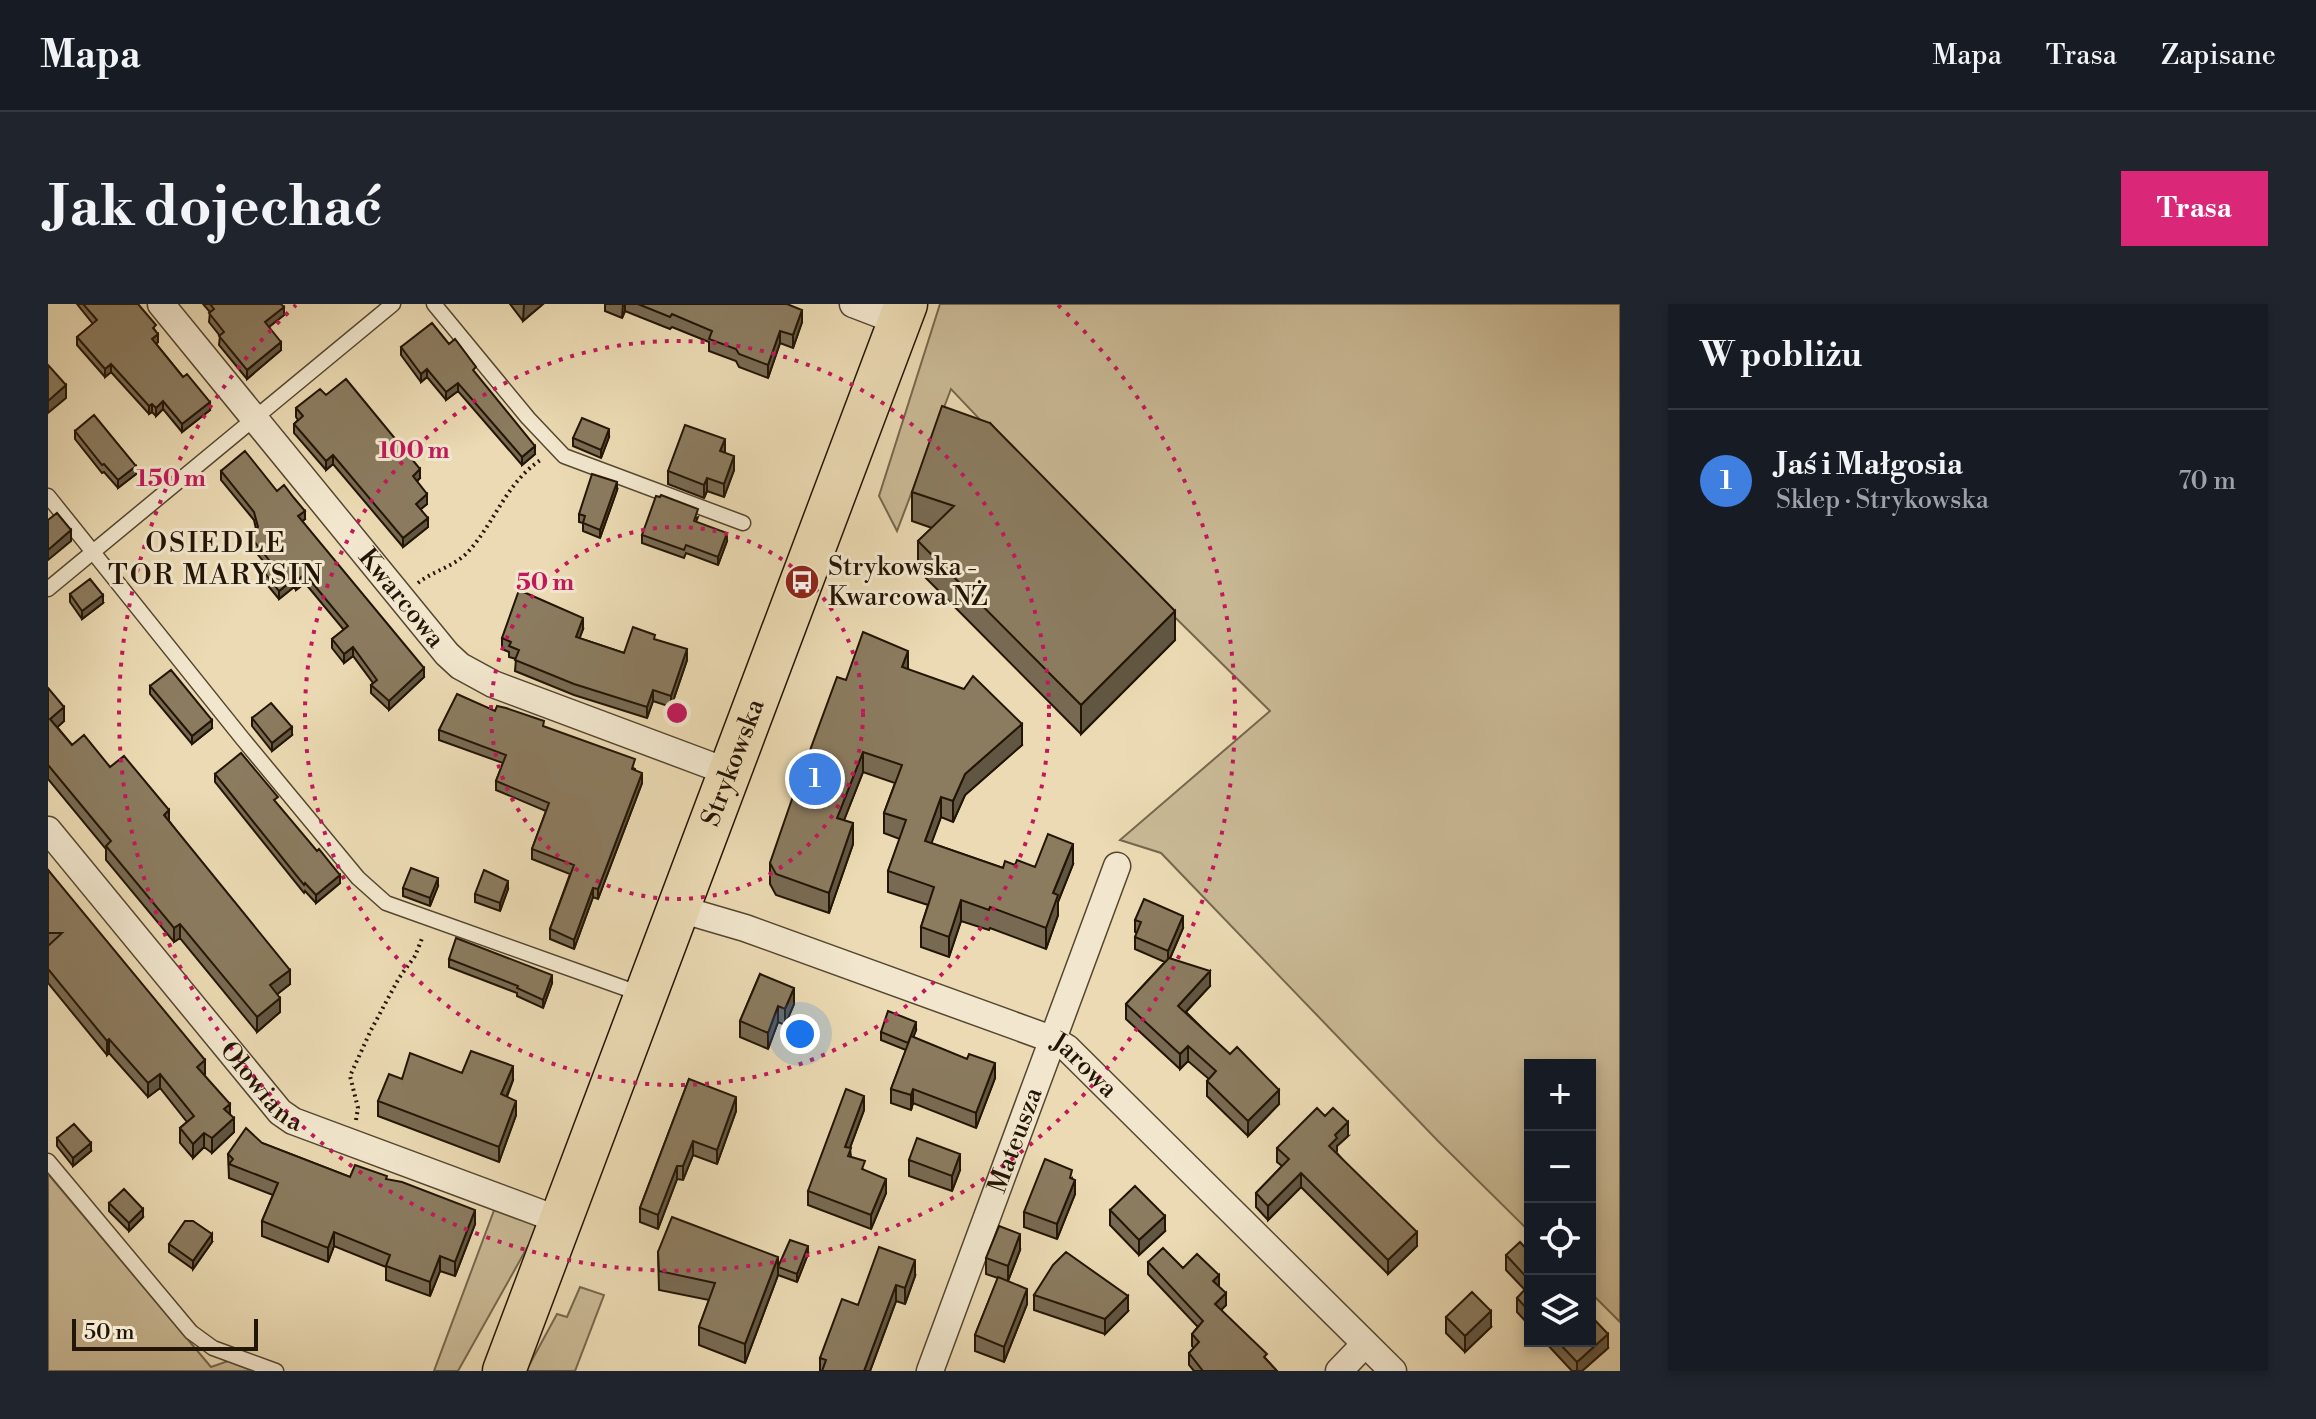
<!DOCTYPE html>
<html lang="pl">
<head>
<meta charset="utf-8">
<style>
	:root { --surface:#171b24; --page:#20242c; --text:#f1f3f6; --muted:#9ea1a6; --line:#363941; --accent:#db2777 }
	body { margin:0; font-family:"Libre Bodoni",serif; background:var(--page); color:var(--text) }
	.controls { position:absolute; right:24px; bottom:24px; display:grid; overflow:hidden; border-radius:0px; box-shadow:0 4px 12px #0003 }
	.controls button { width:72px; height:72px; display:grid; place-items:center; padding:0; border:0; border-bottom:2px solid var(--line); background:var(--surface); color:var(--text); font:40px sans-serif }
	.scale { position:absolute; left:24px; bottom:20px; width:186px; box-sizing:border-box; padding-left:8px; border:4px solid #231505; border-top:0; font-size:22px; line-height:28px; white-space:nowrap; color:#231505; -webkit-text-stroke:6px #f2e7ce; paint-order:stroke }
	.you { position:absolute; left:752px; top:730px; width:28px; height:28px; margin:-20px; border:6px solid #fff; border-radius:50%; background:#1a73e8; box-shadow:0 0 0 12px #1a73e833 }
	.badge { display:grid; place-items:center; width:52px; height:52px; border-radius:50%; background:var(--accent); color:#fff; font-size:26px; font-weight:700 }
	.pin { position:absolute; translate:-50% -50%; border:4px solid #fff; box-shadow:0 2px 8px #0006 }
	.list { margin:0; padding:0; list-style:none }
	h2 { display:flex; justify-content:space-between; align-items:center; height:104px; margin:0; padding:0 32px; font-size:34px }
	h2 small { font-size:26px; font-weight:400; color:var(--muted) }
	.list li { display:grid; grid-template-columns:52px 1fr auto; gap:24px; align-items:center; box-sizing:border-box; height:144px; padding:0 32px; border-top:2px solid var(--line) }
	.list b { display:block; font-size:30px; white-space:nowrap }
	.list p { margin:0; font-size:26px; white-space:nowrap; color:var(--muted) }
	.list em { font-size:26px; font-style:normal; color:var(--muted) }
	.icon { flex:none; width:44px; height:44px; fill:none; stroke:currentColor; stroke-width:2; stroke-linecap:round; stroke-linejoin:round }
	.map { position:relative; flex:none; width:1572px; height:1067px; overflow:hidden; border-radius:0px }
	header { display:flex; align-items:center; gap:48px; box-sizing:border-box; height:112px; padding:0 40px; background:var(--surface); border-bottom:2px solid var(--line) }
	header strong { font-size:38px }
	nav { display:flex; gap:44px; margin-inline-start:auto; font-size:28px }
	.intro { display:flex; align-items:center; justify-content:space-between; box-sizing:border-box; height:192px; padding:0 48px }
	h1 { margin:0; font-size:56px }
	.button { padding:20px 36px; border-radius:0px; background:var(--accent); color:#fff; font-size:28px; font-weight:700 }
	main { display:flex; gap:48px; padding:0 48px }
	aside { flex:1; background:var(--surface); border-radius:0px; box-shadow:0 4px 12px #0003 }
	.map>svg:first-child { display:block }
	.green { fill:#c9b995; stroke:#76674d; stroke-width:2 }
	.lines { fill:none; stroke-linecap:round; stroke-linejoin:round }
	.service-casing { stroke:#554630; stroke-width:17 }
	.minor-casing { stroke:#554630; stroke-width:29 }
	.primary-casing { stroke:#231505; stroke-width:45 }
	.path { stroke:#231505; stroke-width:4; stroke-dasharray:2 4; stroke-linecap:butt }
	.service { stroke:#f2e7ce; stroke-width:14 }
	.minor { stroke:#f2e7ce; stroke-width:26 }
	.primary { stroke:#ebdab3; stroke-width:42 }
	.wall { fill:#786a52; stroke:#231505; stroke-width:2 }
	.shaded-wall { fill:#615642; stroke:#231505; stroke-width:2 }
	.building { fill:#8b7b5f; stroke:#231505; stroke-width:2 }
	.ring { fill:none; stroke:#c2185b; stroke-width:4; stroke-dasharray:4 8 }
	.labels { text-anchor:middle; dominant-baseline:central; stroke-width:6; stroke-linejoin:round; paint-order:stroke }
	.poi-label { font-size:26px; fill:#231505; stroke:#f2e7ce; text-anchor:start }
	.street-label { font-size:26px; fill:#231505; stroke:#f2e7ce }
	.neighbourhood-label { font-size:28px; letter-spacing:2px; fill:#231505; stroke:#f2e7ce }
	.centre { fill:#c2185b; stroke:#f2e7ce; stroke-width:4 }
	.ring-label { font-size:24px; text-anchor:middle; font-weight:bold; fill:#c2185b; stroke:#f2e7ce; stroke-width:6; stroke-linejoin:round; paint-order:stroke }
</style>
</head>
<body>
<header>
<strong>Mapa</strong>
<nav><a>Mapa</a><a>Trasa</a><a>Zapisane</a></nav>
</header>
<div class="intro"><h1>Jak dojechać</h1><a class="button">Trasa</a></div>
<main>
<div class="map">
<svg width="1572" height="1067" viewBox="0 0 1572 1067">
	<rect width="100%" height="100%" fill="#ebdab3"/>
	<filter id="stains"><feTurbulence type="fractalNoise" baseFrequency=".0025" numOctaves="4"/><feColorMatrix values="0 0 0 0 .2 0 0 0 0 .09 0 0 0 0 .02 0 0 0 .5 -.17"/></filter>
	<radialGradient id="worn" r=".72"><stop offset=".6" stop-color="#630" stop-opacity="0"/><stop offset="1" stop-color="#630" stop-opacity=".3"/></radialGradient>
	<!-- green -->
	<path class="green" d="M892 0H1572V1018L1542 988V761H1482V928L1390 837 1113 549 1072 536 1222 407 1013 201 903 85 849 227 831 192Z
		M0 870 163 1063 180 1057 205 1067H0Z
		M448 901 487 919 489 926 410 1067H386Z
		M532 983 556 991 527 1067H478L509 1010 519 1013Z"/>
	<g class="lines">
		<!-- service casing -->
		<g class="service-casing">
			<path id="service" d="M386 0 480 114 516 152 695 219
				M0 192 194 434 310 574 338 599 593 690
				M0 285 345 0
				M0 857 143 1028 165 1044 228 1067"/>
		</g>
		<!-- minor casing -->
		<g class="minor-casing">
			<g id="minor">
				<path id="s1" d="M113 0 399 350 412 362 445 380 683 469"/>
				<path d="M805 0 852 18"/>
				<path id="s2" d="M0 526 232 808 245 817 514 917"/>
				<path id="s3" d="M632 605 697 624 1006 736 1019 744 1345 1067"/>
				<path id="s4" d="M882 1067 1069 562"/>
				<path d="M1291 1067 1317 1040"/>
			</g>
		</g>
		<!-- primary casing -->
		<g class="primary-casing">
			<g id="primary">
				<path id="s5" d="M456 1067 858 0"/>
			</g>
		</g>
		<!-- path -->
		<path class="path" d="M370 279C385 267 405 263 419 249 447 219 458 178 494 155
			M308 816 310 804 302 772 323 726 351 674 367 652 375 632"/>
		<!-- service -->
		<use href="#service" class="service"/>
		<!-- minor -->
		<use href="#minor" class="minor"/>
		<!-- primary -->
		<use href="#primary" class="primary"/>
	</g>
	<!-- wall -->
	<path class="wall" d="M29 0H90L108 28 110 38 108 40 162 106 134 128 115 105 108 112 104 108 101 110 63 68 57 73 29 41V33L45 20Z
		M155 0H233L236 11 221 23 233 46 199 75 171 41 172 32 161 18 162 8Z
		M462 0H495L475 17Z
		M557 0H739L754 18 745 44 732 39 720 74 691 63 688 57 661 47V38L624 23 622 25 577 7 574 14 557 7Z
		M401 40 428 70 487 150 474 161 410 87 398 96 379 73 373 78 353 51V43Z
		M278 91 372 174 369 177 379 200 373 205 380 223 355 243 285 160 278 166 246 129V120L250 116 248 113V104Z
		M942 119 1127 336 1033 430 870 266V237L884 224 864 217V188Z
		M27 127 88 170 70 184 56 168 54 169 27 135Z
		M561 133 553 154 525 142V134Z
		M677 149 686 166 676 193 659 187 656 194 620 180V167Z
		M173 167 229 187 257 215 254 217 376 373 341 406 323 389V381L325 379 305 352 296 359 284 344V335L296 326 257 279 248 286 246 283 231 295 216 277V268L221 264 201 240V231L208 225 206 216 173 176Z
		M569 186 552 234 535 227V219L531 218V210Z
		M650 213 648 218 679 237 670 261 638 249 636 254 594 239V231Z
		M22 290 55 299 34 315 22 298Z
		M535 325 531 334 576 349 607 336 639 356 623 403 605 397 599 414 526 391 467 367 468 355 461 353V348L454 345V334Z
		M860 365 974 441 917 491 905 518 893 513 883 539 955 564 967 561 987 563 1025 560 1010 598V611L998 645 942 624 941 626 913 617 901 653 873 643V623L880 601 840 588V567L852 535 836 529V509L847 479 815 468 796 516 805 540 781 609 728 591 722 580V559Z
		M102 382 164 424 144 440 102 390Z
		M0 384 16 417 9 423 24 441 62 463 121 517 242 680 229 690 232 708 209 728 132 634 126 638 58 556V545L0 475Z
		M447 407 496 423 587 465V466L594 479 550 595 545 593 526 645 502 635V625L522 570 484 555V545L498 507 448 486V477L455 459 391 436V426Z
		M204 414 244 431 224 447 204 422Z
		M167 470 230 501 292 579 268 599 257 587 256 589 167 478Z
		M0 566 157 770 156 771 182 810 186 828 164 849 156 843 145 854 132 839V824L139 818 112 784 100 793 61 749 59 751 0 679Z
		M390 582 382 602 355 592V584Z
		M460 585 452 607 427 598V590Z
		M1087 616 1135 624 1122 654 1162 682 1138 708 1231 800 1200 832 1159 792V777L1161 775 1140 757 1132 765 1078 715V700L1117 658 1087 645V633L1089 629 1087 628Z
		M401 655 504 679 495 704 469 692V689L401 663Z
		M712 670 746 700 737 721 730 718 720 745 692 733V717Z
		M868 726 865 733 947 774 928 824 865 799 863 806 843 799V785L858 746 833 736V728Z
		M414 769 465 776 459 793 468 811 451 858 330 812V797L354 775Z
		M641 775 688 807 669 860 645 851 635 876 629 875 610 925 592 918V904Z
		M816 806 802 844 803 853 838 889 823 925 760 901V887Z
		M1300 832 1289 842 1288 848 1369 942 1340 970 1253 883 1220 916 1208 903V889L1234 862 1229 858V844Z
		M9 834 43 847 25 862 9 842Z
		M214 839 302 873 339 876 427 920 407 972 392 967 382 992 338 976V963L286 942 280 958 214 932V917L225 891 181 874 180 850Z
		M861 856 912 866 904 887 861 872Z
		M1024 874 1027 890 1009 935 976 923V908Z
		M61 899 95 913 81 927 61 907Z
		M1062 906 1117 927 1091 951 1062 921Z
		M164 938 145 965 121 948V940Z
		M972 946 960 977 979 1000 956 1058 927 1047V1031L950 974 938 970V954Z
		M610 948 730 971 697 1059 651 1041V1023L661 996 611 986Z
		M1482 949V1022L1469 1008V994L1477 986 1458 966V951Z
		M760 950 749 978 730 971V963Z
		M1100 958 1135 964 1171 983 1178 1001 1173 1006 1229 1067H1146L1141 1061V1049L1146 1044 1144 1042V1030L1150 1023 1100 970Z
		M867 972 857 1000 848 997 822 1067H772V1054L810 1001Z
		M986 991 1080 1007 1057 1030 986 1006Z
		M1398 1013 1443 1023 1417 1048 1398 1029Z
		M1496 1037H1542L1560 1044 1534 1067H1524Z"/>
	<!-- shaded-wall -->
	<path class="shaded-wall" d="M476 0H495L475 17Z
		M575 0H577V7L574 14Z
		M236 3V11L217 26V18Z
		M754 6V18L745 44V31Z
		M732 27V39L720 74V61Z
		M110 30V38L104 43V35Z
		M233 38V46L199 75V66Z
		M63 60V68L57 73V65Z
		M379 65V73L373 78V70Z
		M410 79V87L398 96V88Z
		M18 81V94L0 109V97Z
		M115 97V105L108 112V104Z
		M162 98V106L134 128V120Z
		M104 100V108L101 110V102Z
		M561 125V133L553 154V146Z
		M677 135V149L672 147Z
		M487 142V150L474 161V153Z
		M285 151V160L278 166V157Z
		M686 152V166L676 193V180Z
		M88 162V170L70 184V176Z
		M372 165V174L365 181V172Z
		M659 174V187L656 194V181Z
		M569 178V186L552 234V226Z
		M379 190V200L368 209V200Z
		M257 207V215L250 221V212Z
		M380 214V223L355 243V234Z
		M23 226V237L0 256V246Z
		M679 229V237L670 261V253Z
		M257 270V279L248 286V277Z
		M246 275V283L231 295V287Z
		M55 291V299L34 315V307Z
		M1127 307V336L1033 430V401Z
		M535 314V325L528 344V333Z
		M305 343V352L296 359V350Z
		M639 345V356L623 403V392Z
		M860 347V368L854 363Z
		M376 364V373L341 406V397Z
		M605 386V397L599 414V403Z
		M16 403V417L2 430V415Z
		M164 416V424L144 440V432Z
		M974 420V441L917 491 905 518V497L917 470Z
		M244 423V431L224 447V439Z
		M815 448V468L789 534V514Z
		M594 469V479L550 595V585Z
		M893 493V513L877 557V537Z
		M121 506V521L116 511Z
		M805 519V540L781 609V589Z
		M1025 540V560L1010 598V611L998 645V624L1005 589Z
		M292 571V579L268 599V591Z
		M390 574V582L382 602V594Z
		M460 577V585L452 607V599Z
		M545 584V593L526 645V636Z
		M913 596V617L901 653V633Z
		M1135 612V624L1120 659V647Z
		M132 620V634L126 638V624Z
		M242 666V680L222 696V681Z
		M1162 667V682L1130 716V702Z
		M504 671V679L495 704V696Z
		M746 684V700L737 721V705Z
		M232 694V708L209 728V713Z
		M730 702V718L720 745V729Z
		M868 718V726L860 747V739Z
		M61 735V749L59 751V737Z
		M1140 742V757L1132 765V750Z
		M157 756V770L149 777V763Z
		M947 759V774L928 824V809Z
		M465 762V776L453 805V790Z
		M112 770V784L100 793V779Z
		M865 785V799L863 806V791Z
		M1231 786V800L1200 832V817Z
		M816 792V806L797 857V843Z
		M688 793V807L669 860V846Z
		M468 797V811L451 858V843Z
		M182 800V814L176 805Z
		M186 814V828L164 849V834Z
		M1300 818V832L1289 842V847L1281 855V842L1287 831Z
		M156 829V843L145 854V840Z
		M645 837V851L635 876V862Z
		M43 839V847L25 862V854Z
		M912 850V866L904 887V872Z
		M629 862V875L610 925V911Z
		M1253 869V883L1220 916V902Z
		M838 875V889L823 925V911Z
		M1027 876V890L1009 935V920Z
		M95 905V913L81 927V919Z
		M427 906V920L407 972V958Z
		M1117 912V927L1091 951V936Z
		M286 928V942L280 958V944Z
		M1369 928V942L1340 970V956Z
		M164 930V938L145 965V957Z
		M972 930V946L960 977V962Z
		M760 942V950L749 978V970Z
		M392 952V967L382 992V978Z
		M730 953V971L697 1059V1040Z
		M867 956V972L857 1000V984Z
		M1171 971V983L1165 977Z
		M848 981V997L822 1067H816Z
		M979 985V1000L956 1058V1043Z
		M1178 989V1001L1167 1012V1000Z
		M1080 992V1007L1057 1030V1015Z
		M1443 1007V1023L1417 1048V1032Z
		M1560 1030V1044L1534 1067H1529V1058Z"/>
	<!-- building -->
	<path class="building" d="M35 0H90L108 21 105 24 110 30 104 35 135 73 139 70 162 98 134 120 115 97 108 104 104 100 101 102 63 60 57 65 29 33 49 16Z
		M162 0H233L236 3 217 18 233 38 199 66 171 32 176 28 161 9 166 5Z
		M590 0H739L754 6 745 31 732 27 720 61 691 50 688 45 661 35 664 27 624 10 622 13Z
		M384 19 401 40 407 35 428 63 425 66 487 142 474 153 410 79 398 88 379 65 373 70 353 43Z
		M0 61 18 81 0 97Z
		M298 75 372 165 365 172 379 190 368 200 380 214 355 234 285 151 278 157 246 120 255 112 248 104 272 85 278 91Z
		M894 102 942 119 1127 307 1033 401 870 237 906 202 864 188Z
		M46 111 88 162 70 176 56 160 54 161 27 127Z
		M534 114 561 125 553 146 525 134Z
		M637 121 677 135 672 147 686 152 676 180 659 174 656 181 620 167Z
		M197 147 229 187 236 181 246 194 257 207 250 212 376 364 341 397 323 381 329 376 305 343 296 350 284 335 300 322 257 270 248 277 246 275 231 287 216 268 225 261 201 231 210 223 206 208 173 167Z
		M544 170 569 178 552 226 535 219 537 212 531 210Z
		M613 191 650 205 646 217 679 229 670 253 638 241 636 246 594 231 608 192 612 193Z
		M9 209 23 226 0 246V216Z
		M42 275 55 291 34 307 22 290Z
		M471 286 535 314 528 333 576 349 585 323 607 331 606 335 639 345 623 392 605 386 599 403 526 380 467 356 471 346 461 342 463 338 454 334Z
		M815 328 860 347 854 363 916 385 925 372 974 420 917 470 905 497 893 493 877 537 955 564 957 557 967 561 969 556 987 563 1000 530 1025 540 1005 589 1010 591 998 624 942 603 941 606 913 596 901 633 873 623 886 583 840 567 858 516 836 509 854 461 815 448 789 514 805 519 781 589 728 570 722 559 743 498 789 373 798 376Z
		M123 366 164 416 144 432 102 382Z
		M0 384 16 403 2 415 24 441 36 431 62 463 76 452 121 506 116 511 242 666 222 681 232 694 209 713 132 620 126 624 58 542 63 537 0 461Z
		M409 390 447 407 449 402 458 404 496 417 495 422 587 455 584 465 594 469 550 585 545 584 526 636 502 625 526 561 484 545 501 499 448 477 458 451 391 426Z
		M223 399 244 423 224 439 204 414Z
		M193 449 230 493 226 496 269 547 271 545 292 571 268 591 257 579 256 581 167 470Z
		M363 564 390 574 382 594 355 584Z
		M0 566 157 756 149 763 182 800 176 805 186 814 164 834 156 829 145 840 132 824 146 812 112 770 100 779 61 735 59 737 0 665V642L14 629H0Z
		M436 566 460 577 452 599 427 590Z
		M1096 595 1135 612 1120 647 1087 633 1093 618 1087 616Z
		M408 634 504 671 495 696 469 684 470 682 401 655Z
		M1121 654 1162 667 1130 702 1182 750 1189 743 1231 786 1200 817 1159 777 1168 767 1140 742 1132 750 1078 700Z
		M712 670 746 684 737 705 730 702 720 729 692 717Z
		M840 707 868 718 860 739 833 728Z
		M863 732 919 755 921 750 947 759 928 809 865 785 863 791 843 785Z
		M423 747 465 762 453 790 468 797 451 843 330 797 341 770 354 775 362 749 414 769Z
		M641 775 688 793 669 846 645 837 635 862H629L610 911 592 904Z
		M798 785 816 792 797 843 803 844 800 852 817 857 814 865 838 875 823 911 760 887Z
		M1269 804 1277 812 1285 804 1300 818 1287 831 1289 834 1281 842 1369 928 1340 956 1253 869 1220 902 1208 889 1241 855 1229 844Z
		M26 820 43 839 25 854 9 834Z
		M198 824 214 839 302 873 307 861 339 872 338 875 354 878 427 906 407 958 392 952 382 978 338 962 342 951 286 928 280 944 214 917 230 879 181 860 185 855 180 850Z
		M869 834 912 850 904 872 861 856Z
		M997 855 1024 866 1022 874 1027 876 1009 920 976 908Z
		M1087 882 1117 912 1091 936 1062 906Z
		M76 885 95 905 81 919 61 899Z
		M624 913 730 953 697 1040 651 1023 667 979 611 967 610 948Z
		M137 917H145L164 930 145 957 121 940Z
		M951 922 972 930 960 962 938 954Z
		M742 936 760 942 749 970 730 963Z
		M1472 938 1482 949V977L1458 951Z
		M831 943 867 956 857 984 848 981 816 1067H774L778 1056 772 1054 794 995 810 1001Z
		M1115 944 1135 964 1149 950 1171 971 1165 977 1178 989 1167 1000 1219 1050 1216 1053 1229 1067H1155L1141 1049 1151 1038 1144 1030 1155 1017 1100 958Z
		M1018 948 1080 992 1057 1015 986 991 1005 961Z
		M950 973 979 985 956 1043 927 1031Z
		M1482 980V1008L1469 994Z
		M1424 988 1443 1007 1417 1032 1398 1013Z
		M1542 1011 1560 1030 1529 1058 1509 1037H1542Z"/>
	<!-- distance rings -->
	<g class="ring">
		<circle cx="629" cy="409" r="186"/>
		<circle cx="629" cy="409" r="372"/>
		<path d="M1010 1A558 558 0 1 1 248 1"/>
	</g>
	<!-- icons -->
	<defs>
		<g id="bus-disc" transform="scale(1.8)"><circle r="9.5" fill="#8f2418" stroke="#f2e7ce"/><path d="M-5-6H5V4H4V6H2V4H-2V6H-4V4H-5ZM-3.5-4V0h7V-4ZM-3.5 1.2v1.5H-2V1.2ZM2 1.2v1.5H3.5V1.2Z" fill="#fff"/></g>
	</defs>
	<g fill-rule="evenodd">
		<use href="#bus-disc" x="754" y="278"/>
	</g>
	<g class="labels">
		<!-- poi labels -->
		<g class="poi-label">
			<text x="780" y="263">Strykowska -<tspan x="780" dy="30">Kwarcowa NŻ</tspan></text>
		</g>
		<!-- street labels -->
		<g class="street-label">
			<text stroke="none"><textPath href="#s1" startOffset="380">Kwarcowa</textPath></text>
			<text stroke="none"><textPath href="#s5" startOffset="650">Strykowska</textPath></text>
			<text stroke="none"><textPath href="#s3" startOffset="436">Jarowa</textPath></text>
			<text stroke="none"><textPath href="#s2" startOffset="334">Ołowiana</textPath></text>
			<text stroke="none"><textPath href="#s4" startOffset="246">Mateusza</textPath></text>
		</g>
		<!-- neighbourhood labels -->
		<g class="neighbourhood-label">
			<text x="168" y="239">OSIEDLE<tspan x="168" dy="32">TOR MARYSIN</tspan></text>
		</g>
	</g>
	<circle cx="629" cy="409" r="12" class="centre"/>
	<g class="ring-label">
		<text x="366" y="154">100 m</text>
		<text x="123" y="182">150 m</text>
		<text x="497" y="286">50 m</text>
	</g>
	<rect width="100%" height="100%" filter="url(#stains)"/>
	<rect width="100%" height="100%" fill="url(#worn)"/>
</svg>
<div class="controls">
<button>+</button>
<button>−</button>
<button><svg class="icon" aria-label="locate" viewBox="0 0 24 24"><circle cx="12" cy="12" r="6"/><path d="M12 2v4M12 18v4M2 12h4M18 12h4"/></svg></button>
<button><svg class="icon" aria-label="layers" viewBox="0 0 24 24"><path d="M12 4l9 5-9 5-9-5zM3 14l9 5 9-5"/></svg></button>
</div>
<div class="scale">50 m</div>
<div class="you"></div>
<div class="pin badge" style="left:767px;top:475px;background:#3f7fe0">1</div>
</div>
<aside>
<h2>W pobliżu<small></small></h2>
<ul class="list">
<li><span class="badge" style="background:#3f7fe0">1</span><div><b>Jaś i Małgosia</b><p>Sklep · Strykowska</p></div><em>70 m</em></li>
</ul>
</aside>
</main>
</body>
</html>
